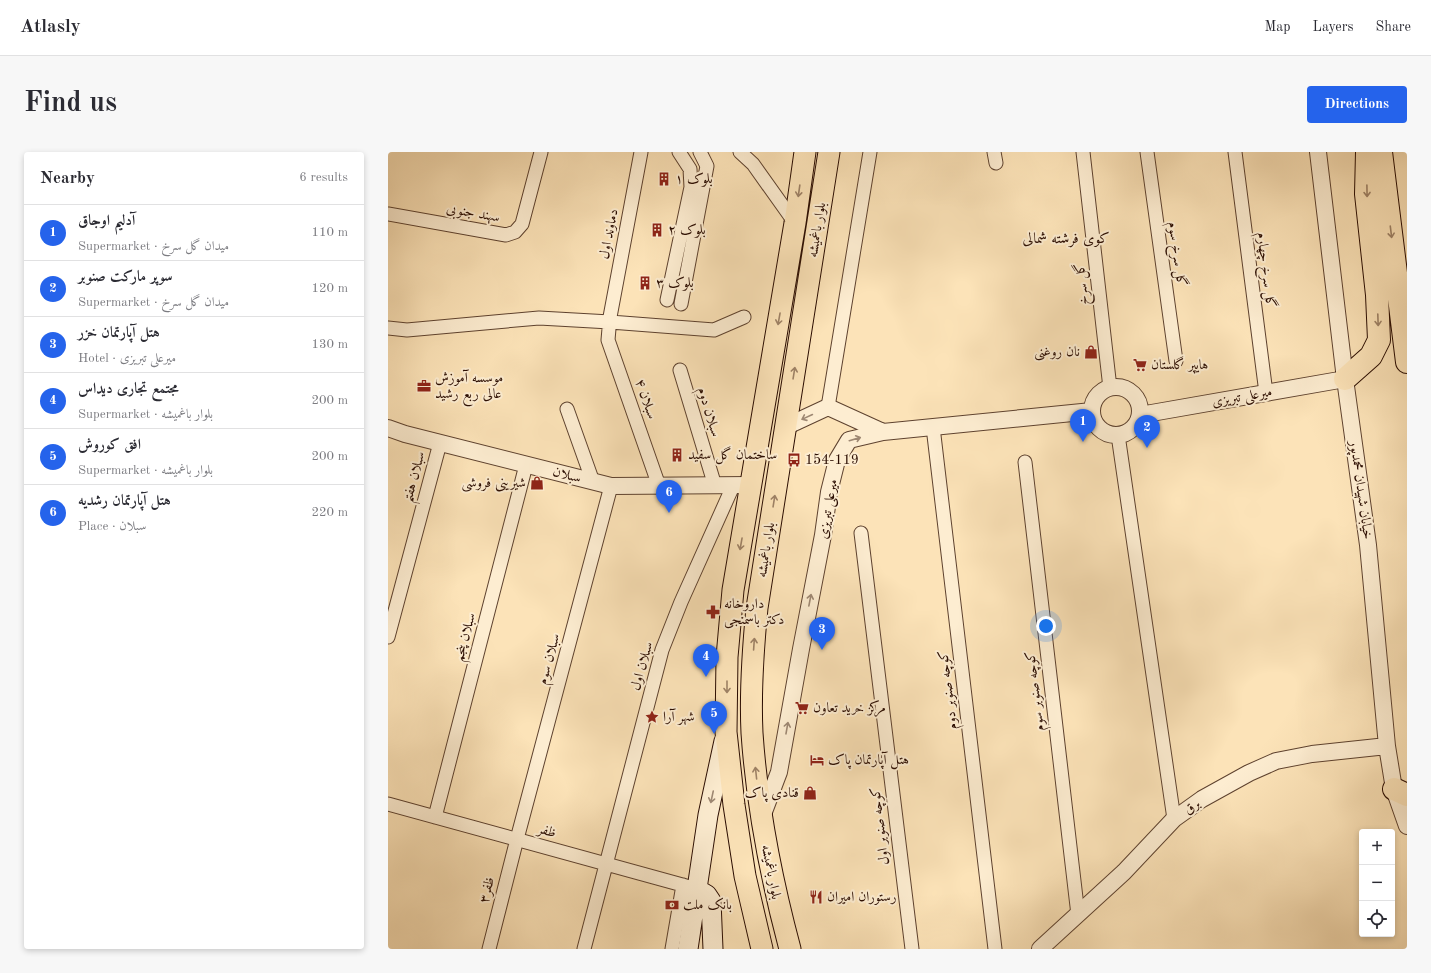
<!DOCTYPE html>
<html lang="en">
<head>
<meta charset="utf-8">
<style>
	:root { --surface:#fff; --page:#f7f7f7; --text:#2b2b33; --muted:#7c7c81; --line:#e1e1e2; --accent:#2563eb }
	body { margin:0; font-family:"Old Standard TT",Amiri,serif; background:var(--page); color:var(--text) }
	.controls { position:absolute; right:12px; bottom:12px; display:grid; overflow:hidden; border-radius:4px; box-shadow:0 2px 6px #0003 }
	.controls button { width:36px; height:36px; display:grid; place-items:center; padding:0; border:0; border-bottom:1px solid var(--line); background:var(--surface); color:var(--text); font:20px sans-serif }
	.you { position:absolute; left:658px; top:474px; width:14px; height:14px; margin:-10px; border:3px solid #fff; border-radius:50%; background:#1a73e8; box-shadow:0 0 0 6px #1a73e833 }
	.badge { display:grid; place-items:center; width:26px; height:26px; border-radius:50%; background:var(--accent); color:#fff; font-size:13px; font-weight:700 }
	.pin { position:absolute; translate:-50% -33px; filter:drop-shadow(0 1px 2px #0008) }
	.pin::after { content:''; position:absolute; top:21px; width:14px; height:12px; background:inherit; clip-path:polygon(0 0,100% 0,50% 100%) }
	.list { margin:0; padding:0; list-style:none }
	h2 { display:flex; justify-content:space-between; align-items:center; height:52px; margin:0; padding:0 16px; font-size:17px }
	h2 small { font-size:13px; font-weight:400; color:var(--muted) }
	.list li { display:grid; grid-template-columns:26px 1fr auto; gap:12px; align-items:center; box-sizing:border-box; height:56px; padding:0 16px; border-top:1px solid var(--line) }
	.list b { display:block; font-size:15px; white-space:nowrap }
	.list p { margin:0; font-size:13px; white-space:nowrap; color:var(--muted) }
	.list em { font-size:13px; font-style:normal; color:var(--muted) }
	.icon { flex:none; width:22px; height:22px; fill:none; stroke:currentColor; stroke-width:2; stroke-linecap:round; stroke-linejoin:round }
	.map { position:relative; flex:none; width:1019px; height:797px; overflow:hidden; border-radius:4px }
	header { display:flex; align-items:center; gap:24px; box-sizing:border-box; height:56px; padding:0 20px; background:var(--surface); border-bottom:1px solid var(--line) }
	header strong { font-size:19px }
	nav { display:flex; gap:22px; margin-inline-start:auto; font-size:14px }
	.intro { display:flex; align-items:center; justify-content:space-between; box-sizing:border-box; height:96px; padding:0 24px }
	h1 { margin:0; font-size:28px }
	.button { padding:10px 18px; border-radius:4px; background:var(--accent); color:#fff; font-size:14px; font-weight:700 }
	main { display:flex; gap:24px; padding:0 24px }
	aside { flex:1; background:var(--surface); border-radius:4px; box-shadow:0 2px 6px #0003 }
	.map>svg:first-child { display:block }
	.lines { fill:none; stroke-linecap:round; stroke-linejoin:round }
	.minor-casing { stroke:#5e422f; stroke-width:15 }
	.tertiary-casing { stroke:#5e422f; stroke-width:18 }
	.secondary-casing { stroke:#2a0c01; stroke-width:21 }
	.primary-casing { stroke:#2a0c01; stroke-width:23 }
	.trunk-casing { stroke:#2a0c01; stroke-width:24 }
	.minor { stroke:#fdedd1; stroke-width:13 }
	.tertiary { stroke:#fdedd1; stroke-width:16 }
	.secondary { stroke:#fdedd1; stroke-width:19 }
	.primary { stroke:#fce3b8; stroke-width:21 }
	.trunk { stroke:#fce3b8; stroke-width:22 }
	.oneway { stroke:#9e8266 }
	.oneway2 { stroke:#9e8873 }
	.labels { text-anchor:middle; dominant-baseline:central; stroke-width:4; stroke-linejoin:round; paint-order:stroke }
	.poi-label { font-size:14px; fill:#2a0c01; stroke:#fdedd1; text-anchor:start }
	.street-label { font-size:14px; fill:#2a0c01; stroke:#fdedd1 }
	.neighbourhood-label { font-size:15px; fill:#2a0c01; stroke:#fdedd1 }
</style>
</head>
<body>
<header>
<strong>Atlasly</strong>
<nav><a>Map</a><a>Layers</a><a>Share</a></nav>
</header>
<div class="intro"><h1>Find us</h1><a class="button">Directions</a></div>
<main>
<aside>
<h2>Nearby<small>6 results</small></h2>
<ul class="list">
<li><span class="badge">1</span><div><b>آدلیم اوجاق</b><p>Supermarket · میدان گل سرخ</p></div><em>110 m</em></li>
<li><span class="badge">2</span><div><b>سوپر مارکت صنوبر</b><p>Supermarket · میدان گل سرخ</p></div><em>120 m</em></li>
<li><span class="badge">3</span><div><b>هتل آپارتمان خزر</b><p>Hotel · میرعلی تبریزی</p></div><em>130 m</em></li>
<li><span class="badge">4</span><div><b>مجتمع تجاری دیداس</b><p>Supermarket · بلوار باغمیشه</p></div><em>200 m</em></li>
<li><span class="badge">5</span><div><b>افق کوروش</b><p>Supermarket · بلوار باغمیشه</p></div><em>200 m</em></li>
<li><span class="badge">6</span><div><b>هتل آپارتمان رشدیه</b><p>Place · سبلان</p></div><em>220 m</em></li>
</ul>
</aside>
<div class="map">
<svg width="1019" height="797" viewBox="0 0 1019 797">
	<rect width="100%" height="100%" fill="#fce3b8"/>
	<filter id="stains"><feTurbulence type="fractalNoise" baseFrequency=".005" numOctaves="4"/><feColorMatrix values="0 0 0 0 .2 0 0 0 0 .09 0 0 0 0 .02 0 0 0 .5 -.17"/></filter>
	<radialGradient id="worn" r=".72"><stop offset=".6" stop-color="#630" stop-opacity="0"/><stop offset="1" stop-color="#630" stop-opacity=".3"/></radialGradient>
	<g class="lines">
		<!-- minor casing -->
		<g class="minor-casing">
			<path id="minor" d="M253 0 222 165 220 188 271 334
				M352 0 365 12 407 71
				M606 0 608 11
				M695 0 722 236
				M759 0 788 209
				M847 0 878 241
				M0 62 118 83 127 80 134 72 153 0
				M279 148 303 35 302 17 291 0
				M293 152 319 14 312 0
				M0 176 19 178 151 166 222 170 326 178 356 165
				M292 218 327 334
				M440 255 482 0
				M179 257 205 330
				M545 275 607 797
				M730 283 786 667
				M637 310 690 763
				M473 381 524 797
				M0 485 52 291
				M0 652 309 737
				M47 665 138 313
				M101 797 129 687 223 334
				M196 797 274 498 293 450 345 334
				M284 797 295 733"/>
		</g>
		<!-- tertiary casing -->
		<g class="tertiary-casing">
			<path id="tertiary" d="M930 0 957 227 980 393 999 594 1006 637 1019 674
				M704 259a24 24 0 1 1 48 0a24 24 0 1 1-48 0Z
				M752 263 957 227
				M397 275 440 255 495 280
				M0 276 17 282 223 334 363 333
				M374 665 391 620 413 497 435 383 441 340 449 308 461 288 495 280 704 259
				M652 797 736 720 786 667 814 647 861 621 888 609 924 602 999 594"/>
		</g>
		<!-- secondary casing -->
		<g class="secondary-casing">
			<path id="secondary" d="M309 737 319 743 323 749 325 797
				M300 797 320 663 336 589"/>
		</g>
		<!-- primary casing -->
		<g class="primary-casing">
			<path id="primary" d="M374 797 357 724 346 653 338 580 339 505 345 438 407 71 417 0
				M402 797C383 726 369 654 364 581 362 540 365 497 369 456L441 0"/>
		</g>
		<!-- trunk casing -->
		<g class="trunk-casing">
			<path id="trunk" d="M993 0 1019 210
				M957 227 983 204 991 188 989 143 978 42 979 0
				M1006 637 1019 643"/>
		</g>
		<!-- minor -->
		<use href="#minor" class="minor"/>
		<!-- tertiary -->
		<use href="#tertiary" class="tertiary"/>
		<!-- secondary -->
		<use href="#secondary" class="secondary"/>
		<!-- primary -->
		<use href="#primary" class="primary"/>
		<!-- trunk -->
		<use href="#trunk" class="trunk"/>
	</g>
	<!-- one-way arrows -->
	<defs><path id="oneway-shaft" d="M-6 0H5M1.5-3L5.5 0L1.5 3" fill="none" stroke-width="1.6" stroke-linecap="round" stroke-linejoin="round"/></defs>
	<g class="oneway">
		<use href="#oneway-shaft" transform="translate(411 39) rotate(98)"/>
		<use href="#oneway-shaft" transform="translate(979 39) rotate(89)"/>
		<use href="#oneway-shaft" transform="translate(1003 80) rotate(83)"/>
		<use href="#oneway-shaft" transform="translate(391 167) rotate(100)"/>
		<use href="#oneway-shaft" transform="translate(990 168) rotate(88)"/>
		<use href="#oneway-shaft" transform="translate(406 221) rotate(-81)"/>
		<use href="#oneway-shaft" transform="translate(386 349) rotate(-81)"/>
		<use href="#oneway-shaft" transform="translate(353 392) rotate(100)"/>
		<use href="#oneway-shaft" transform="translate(366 492) rotate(-86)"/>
		<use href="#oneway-shaft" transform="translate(339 535) rotate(90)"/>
		<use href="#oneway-shaft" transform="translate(368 621) rotate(-96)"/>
	</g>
	<g class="oneway2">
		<use href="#oneway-shaft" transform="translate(419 265) rotate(155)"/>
		<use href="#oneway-shaft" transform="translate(467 287) rotate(-16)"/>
		<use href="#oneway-shaft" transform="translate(422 448) rotate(-79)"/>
		<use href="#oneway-shaft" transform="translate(399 576) rotate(-80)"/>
		<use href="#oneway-shaft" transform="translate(324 645) rotate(102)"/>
	</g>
	<!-- icons -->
	<defs>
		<g id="building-bare" transform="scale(1.08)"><path d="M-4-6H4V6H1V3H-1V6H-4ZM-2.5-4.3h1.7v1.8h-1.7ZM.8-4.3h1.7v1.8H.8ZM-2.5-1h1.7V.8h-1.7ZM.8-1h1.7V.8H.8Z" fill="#8f2418" stroke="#fdedd1" stroke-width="2.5" paint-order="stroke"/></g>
		<g id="shop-bare" transform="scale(1.08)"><path d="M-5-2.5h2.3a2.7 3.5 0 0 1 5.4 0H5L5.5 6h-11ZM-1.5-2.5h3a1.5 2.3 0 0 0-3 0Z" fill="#8f2418" stroke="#fdedd1" stroke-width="2.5" paint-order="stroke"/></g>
		<g id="supermarket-bare" transform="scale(1.08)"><path d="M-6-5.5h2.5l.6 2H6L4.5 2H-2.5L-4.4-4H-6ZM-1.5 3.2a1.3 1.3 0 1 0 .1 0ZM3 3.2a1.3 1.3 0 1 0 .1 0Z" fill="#8f2418" stroke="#fdedd1" stroke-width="2.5" paint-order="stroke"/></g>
		<g id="office-bare" transform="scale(1.08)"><path d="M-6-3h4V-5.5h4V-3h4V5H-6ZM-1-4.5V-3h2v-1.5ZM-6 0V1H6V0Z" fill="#8f2418" stroke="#fdedd1" stroke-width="2.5" paint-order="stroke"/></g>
		<g id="bus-bare" transform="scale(1.08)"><path d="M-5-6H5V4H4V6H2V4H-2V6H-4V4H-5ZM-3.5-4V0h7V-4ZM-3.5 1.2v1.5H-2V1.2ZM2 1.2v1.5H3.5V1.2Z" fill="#8f2418" stroke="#fdedd1" stroke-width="2.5" paint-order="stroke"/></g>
		<g id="pharmacy-bare" transform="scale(1.08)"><path d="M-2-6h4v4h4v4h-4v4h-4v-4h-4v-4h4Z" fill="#8f2418" stroke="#fdedd1" stroke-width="2.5" paint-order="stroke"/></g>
		<g id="sight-bare" transform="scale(1.08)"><path d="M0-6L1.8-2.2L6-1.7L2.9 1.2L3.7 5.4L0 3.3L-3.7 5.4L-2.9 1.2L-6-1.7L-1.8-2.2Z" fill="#8f2418" stroke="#fdedd1" stroke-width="2.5" paint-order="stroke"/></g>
		<g id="hotel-bare" transform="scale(1.08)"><path d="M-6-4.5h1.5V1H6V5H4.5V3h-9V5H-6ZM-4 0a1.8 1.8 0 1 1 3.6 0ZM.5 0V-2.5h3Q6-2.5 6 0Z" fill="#8f2418" stroke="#fdedd1" stroke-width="2.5" paint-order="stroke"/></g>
		<g id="restaurant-bare" transform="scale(1.08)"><path d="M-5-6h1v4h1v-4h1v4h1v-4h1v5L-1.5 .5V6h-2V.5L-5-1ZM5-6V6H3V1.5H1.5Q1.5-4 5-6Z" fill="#8f2418" stroke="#fdedd1" stroke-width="2.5" paint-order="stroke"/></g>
		<g id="bank-bare" transform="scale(1.08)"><path d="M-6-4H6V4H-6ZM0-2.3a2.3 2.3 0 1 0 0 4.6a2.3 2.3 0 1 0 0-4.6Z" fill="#8f2418" stroke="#fdedd1" stroke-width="2.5" paint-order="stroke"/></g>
	</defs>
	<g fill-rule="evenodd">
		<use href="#building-bare" x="276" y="27"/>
		<use href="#building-bare" x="269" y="78"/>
		<use href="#building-bare" x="257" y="131"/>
		<use href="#shop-bare" x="703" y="200"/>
		<use href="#supermarket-bare" x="752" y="213"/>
		<use href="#office-bare" x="36" y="234"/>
		<use href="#building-bare" x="289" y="303"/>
		<use href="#bus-bare" x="406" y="308"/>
		<use href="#shop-bare" x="149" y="331"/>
		<use href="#pharmacy-bare" x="325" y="460"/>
		<use href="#supermarket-bare" x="414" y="556"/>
		<use href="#sight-bare" x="264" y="565"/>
		<use href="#hotel-bare" x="429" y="608"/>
		<use href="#shop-bare" x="422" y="641"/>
		<use href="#restaurant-bare" x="428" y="745"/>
		<use href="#bank-bare" x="284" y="753"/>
	</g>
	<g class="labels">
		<!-- poi labels -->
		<g class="poi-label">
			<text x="287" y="27">بلوک ۱</text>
			<text x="280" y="78">بلوک ۲</text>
			<text x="268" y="131">بلوک ۳</text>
			<text x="692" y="200" text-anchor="end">نان روغنی</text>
			<text x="763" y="213">هایپر گلستان</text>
			<text x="47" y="226">موسسه آموزش<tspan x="47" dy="16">عالی ربع رشید</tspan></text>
			<text x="300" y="303">ساختمان گل سفید</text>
			<text x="417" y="308">154-119</text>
			<text x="138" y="331" text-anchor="end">شیرینی فروشی</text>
			<text x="336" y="452">داروخانه<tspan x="336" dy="16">دکتر باسمنجی</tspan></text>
			<text x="425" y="556">مرکز خرید تعاون</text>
			<text x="275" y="565">شهر آرا</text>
			<text x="440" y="608">هتل آپارتمان پاک</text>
			<text x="411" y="641" text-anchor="end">قنادی پاک</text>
			<text x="439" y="745">رستوران امیران</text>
			<text x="295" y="753">بانک ملت</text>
		</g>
		<!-- street labels -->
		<g class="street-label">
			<text transform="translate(85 61) rotate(10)">سهند جنوبی</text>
			<text transform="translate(429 78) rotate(-81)">بلوار باغمیشه</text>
			<text transform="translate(221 82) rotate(-79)">دماوند اول</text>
			<text transform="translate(789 102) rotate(82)">گل سرخ سوم</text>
			<text transform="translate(878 118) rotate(83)">گل سرخ چهارم</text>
			<text transform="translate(694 132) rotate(-96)">گل سرخ</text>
			<text transform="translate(854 245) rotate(-10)">میرعلی تبریزی</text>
			<text transform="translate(258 247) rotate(71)">سبلان ۴</text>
			<text transform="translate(321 260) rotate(73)">سبلان دوم</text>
			<text transform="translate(179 323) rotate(15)">سبلان</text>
			<text transform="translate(26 325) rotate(-75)">سبلان هفتم</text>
			<text transform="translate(973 338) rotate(82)">خیابان شهیدان محمدپور</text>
			<text transform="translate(440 357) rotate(-80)">میرعلی تبریزی</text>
			<text transform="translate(378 398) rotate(-81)">بلوار باغمیشه</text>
			<text transform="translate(77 485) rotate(-75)">سبلان پنجم</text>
			<text transform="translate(161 507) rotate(-75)">سبلان سوم</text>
			<text transform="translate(254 514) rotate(-74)">سبلان اول</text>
			<text transform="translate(560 538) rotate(-97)">کوچه صنوبر دوم</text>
			<text transform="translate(647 539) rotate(-97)">کوچه صنوبر سوم</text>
			<text transform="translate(804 655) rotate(-36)">برق</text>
			<text transform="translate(492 674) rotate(-97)">کوچه صنوبر اول</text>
			<text transform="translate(159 679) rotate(16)">ظفر</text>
			<text transform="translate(383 720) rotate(79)">بلوار باغمیشه</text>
			<text transform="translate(99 738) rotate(-76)">ظفر۳</text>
		</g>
		<!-- neighbourhood labels -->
		<g class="neighbourhood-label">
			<text x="678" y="87">کوی فرشته شمالی</text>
		</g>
	</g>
	<rect width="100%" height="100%" filter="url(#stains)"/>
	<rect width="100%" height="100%" fill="url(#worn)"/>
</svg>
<div class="controls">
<button>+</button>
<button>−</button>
<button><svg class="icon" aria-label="locate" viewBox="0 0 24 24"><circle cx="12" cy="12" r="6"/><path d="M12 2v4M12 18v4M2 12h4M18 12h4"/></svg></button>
</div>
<div class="you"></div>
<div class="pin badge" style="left:695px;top:290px">1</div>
<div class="pin badge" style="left:759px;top:296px">2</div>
<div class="pin badge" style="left:434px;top:498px">3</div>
<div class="pin badge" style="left:318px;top:525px">4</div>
<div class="pin badge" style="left:326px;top:582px">5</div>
<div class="pin badge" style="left:281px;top:361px">6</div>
</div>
</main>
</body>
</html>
